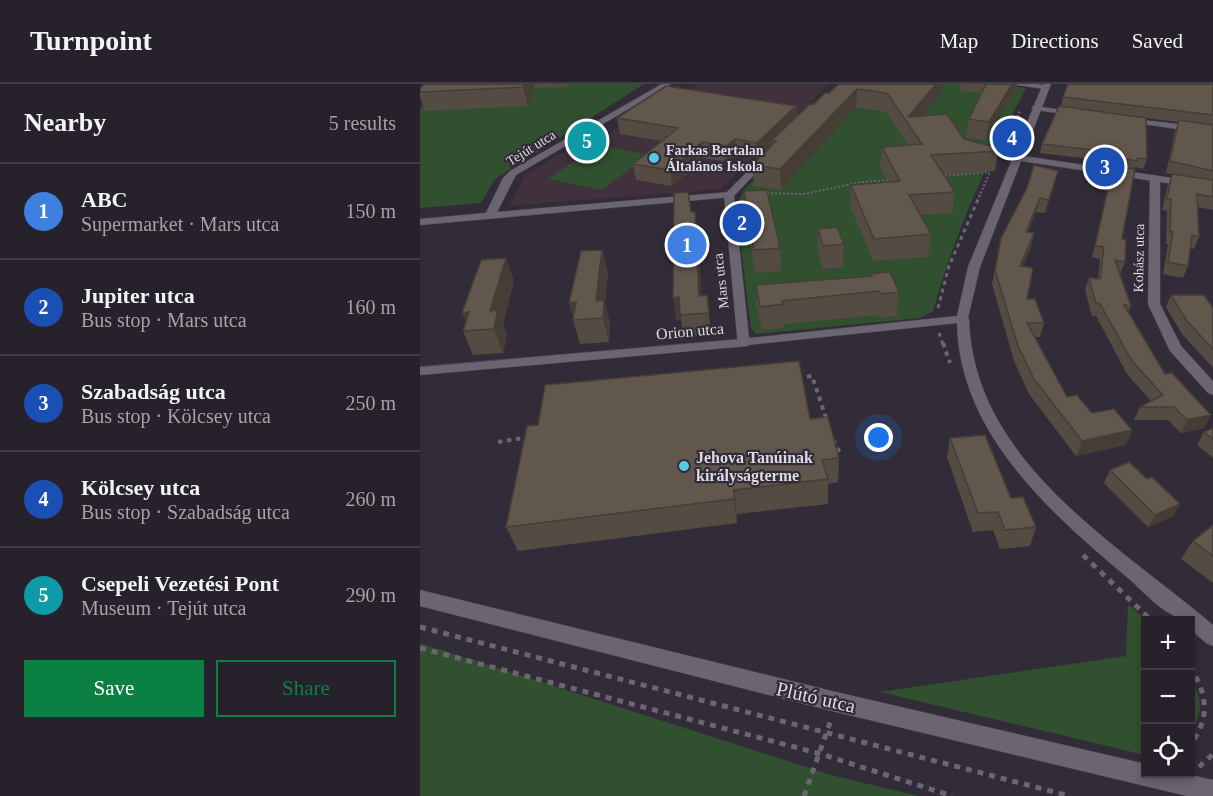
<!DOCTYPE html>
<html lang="en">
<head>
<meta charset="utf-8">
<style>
	:root { --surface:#26212a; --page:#322e36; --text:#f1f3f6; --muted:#a4a3a8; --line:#423e47; --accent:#0b8043 }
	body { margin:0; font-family:Georgia,serif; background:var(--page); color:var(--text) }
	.controls { position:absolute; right:18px; bottom:18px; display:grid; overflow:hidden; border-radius:0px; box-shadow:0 3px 9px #0003 }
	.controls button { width:54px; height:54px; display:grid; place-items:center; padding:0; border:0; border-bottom:2px solid var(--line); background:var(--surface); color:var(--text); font:30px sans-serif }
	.you { position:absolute; left:459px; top:354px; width:21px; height:21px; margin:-15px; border:4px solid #fff; border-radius:50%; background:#1a73e8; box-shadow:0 0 0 9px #1a73e833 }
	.badge { display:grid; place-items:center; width:39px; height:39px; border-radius:50%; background:var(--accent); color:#fff; font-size:20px; font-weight:700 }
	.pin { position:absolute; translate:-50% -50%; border:3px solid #fff; box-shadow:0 2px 6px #0006 }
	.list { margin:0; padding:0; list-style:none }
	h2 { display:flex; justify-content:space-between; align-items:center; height:78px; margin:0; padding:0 24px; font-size:26px }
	h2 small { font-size:20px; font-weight:400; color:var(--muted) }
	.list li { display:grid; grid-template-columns:39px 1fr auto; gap:18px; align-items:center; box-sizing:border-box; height:96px; padding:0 24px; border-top:2px solid var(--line) }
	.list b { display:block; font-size:22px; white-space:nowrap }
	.list p { margin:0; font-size:20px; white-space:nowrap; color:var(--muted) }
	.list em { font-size:20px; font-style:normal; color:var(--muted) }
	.actions { display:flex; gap:12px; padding:18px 24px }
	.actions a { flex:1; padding:14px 0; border:2px solid var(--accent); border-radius:0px; text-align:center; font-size:21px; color:var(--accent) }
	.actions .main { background:var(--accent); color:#fff }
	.icon { flex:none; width:33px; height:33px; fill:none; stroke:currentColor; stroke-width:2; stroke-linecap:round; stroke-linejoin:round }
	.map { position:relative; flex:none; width:793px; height:712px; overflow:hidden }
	header { display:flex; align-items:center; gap:36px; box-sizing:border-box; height:84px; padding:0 30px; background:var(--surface); border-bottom:2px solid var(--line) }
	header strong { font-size:28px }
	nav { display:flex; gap:33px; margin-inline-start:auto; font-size:21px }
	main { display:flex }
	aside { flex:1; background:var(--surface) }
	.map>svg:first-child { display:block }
	.education { fill:#40313d }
	.green { fill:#31502f }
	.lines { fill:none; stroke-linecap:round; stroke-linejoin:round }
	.minor-casing { stroke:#4d4851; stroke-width:1 }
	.tertiary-casing { stroke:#4d4851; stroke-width:1 }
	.path-far3 { stroke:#6b6670; stroke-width:2; stroke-dasharray:2 2; stroke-linecap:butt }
	.path-far2 { stroke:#6b6670; stroke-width:3; stroke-dasharray:4 4; stroke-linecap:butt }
	.path-far1 { stroke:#6b6670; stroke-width:4; stroke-dasharray:4.5 4.5; stroke-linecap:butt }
	.path { stroke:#6b6670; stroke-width:5; stroke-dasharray:6 6; stroke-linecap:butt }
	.minor { fill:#6b6572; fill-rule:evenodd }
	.tertiary { fill:#6b6572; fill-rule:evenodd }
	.wall { fill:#544b42 }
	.shaded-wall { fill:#453d36 }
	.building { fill:#62574d; stroke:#453d36; stroke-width:1.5 }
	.poi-dot { fill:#59c8e5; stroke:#322c38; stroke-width:2 }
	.labels { text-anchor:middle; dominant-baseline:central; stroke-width:4.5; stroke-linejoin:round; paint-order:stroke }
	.far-street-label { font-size:14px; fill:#dddae1; stroke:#322c38 }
	.far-poi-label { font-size:14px; font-weight:bold; fill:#dddae1; stroke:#322c38; text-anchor:start }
	.street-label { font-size:16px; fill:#dddae1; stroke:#322c38 }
	.poi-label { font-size:16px; font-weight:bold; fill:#dddae1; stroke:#322c38; text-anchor:start }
	.near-street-label { font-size:20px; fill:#dddae1; stroke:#322c38 }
</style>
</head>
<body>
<header>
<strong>Turnpoint</strong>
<nav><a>Map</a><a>Directions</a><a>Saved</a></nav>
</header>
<main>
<aside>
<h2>Nearby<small>5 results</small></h2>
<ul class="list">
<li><span class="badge" style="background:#3f7fe0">1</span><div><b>ABC</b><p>Supermarket · Mars utca</p></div><em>150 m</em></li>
<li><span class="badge" style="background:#1a4fb4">2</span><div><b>Jupiter utca</b><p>Bus stop · Mars utca</p></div><em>160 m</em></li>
<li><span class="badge" style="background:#1a4fb4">3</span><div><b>Szabadság utca</b><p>Bus stop · Kölcsey utca</p></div><em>250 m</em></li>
<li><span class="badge" style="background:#1a4fb4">4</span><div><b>Kölcsey utca</b><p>Bus stop · Szabadság utca</p></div><em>260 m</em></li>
<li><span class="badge" style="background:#0f9aa8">5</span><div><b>Csepeli Vezetési Pont</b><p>Museum · Tejút utca</p></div><em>290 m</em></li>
</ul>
<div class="actions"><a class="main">Save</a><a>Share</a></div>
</aside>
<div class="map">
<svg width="793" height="712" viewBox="0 0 793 712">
	<rect width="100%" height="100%" fill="#322c38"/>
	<!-- education -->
	<path class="education" d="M278 0H409L300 105 89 122 105 91 168 54 180 56 202 40 261 14Z"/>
	<!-- green -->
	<path class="green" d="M49 0H224L75 95 61 119 0 124V24Z
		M460 0H572L606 4C568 76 535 148 513 227L500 234 336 250 331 244 316 123 324 106 426 2Z
		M178 61 229 71 182 106 128 95Z
		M708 520 726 536 725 671 460 608 706 572Z
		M0 559 411 691 498 712H0Z
		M771 594C782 617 784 625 771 648Z"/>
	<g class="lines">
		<!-- minor casing -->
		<g class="minor-casing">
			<path id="minor" d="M242 0H251L96 91 77 128 309 108 314 111 312 113 0 141V135L66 129 83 94 90 87Z
				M589 0H617L629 3 625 5Z
				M613 22 657 28 661 30 657 32 616 26 612 24Z
				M705 34 793 44V50L708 38H705Z
				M735 91 740 94V220L761 262 793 297V311L788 309 750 267 728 220 730 94Z
				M543 231 549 235C553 377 696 459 793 541V562L786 559 770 545V536C748 536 724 508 708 494 628 427 537 347 537 235Z
				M323 255 329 259 328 262 0 291V283Z
				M0 506 416 608 726 680V690H766L793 696V712H767L416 628 0 522Z"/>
		</g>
		<!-- tertiary casing -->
		<g class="tertiary-casing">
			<path id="tertiary" d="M623 0H631L603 72 793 100V106L601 77 560 183 547 238 318 262 304 111 344 71 351 73 314 112 329 254 537 232 548 183Z"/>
		</g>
		<!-- path-far3 -->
		<path class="path-far3" d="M578 68 600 27
			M521 92 569 88
			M343 109 384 110 442 98 472 96
			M559 113 572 83"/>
		<!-- path-far2 -->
		<path class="path-far2" d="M518 224 529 182 560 111
			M519 249 523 261"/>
		<!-- path-far1 -->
		<path class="path-far1" d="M523 259 530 279
			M378 294 392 292 407 337
			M413 356 421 371
			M78 358 109 353"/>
		<!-- path -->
		<path class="path" d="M663 471 731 536
			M0 543 650 712
			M0 564 401 670 532 712
			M770 582C787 610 791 634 770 661
			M779 683 793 670
			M384 712 411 636"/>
		<!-- minor -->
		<use href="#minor" class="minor"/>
		<!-- tertiary -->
		<use href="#tertiary" class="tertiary"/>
	</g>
	<!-- wall -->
	<path class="wall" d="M5 0H148V3L115 4 108 22 5 27 0 14V5Z
		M419 0 522 8 503 32 544 55 579 64 575 87 524 91 535 108 532 129 500 131 511 150 508 173 453 177 430 122 431 101 468 98 460 83 462 63 488 61 466 28 436 23 361 106 334 102 332 81 351 61 338 74 317 70 308 78 284 74 252 102 216 96 213 80 242 57 200 50 197 34 376 22 377 32 409 9Z
		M541 0H597V3L566 56 546 54 549 35 561 9 540 7Z
		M793 0V126L778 123 779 153 774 165 770 164 768 182 763 194 743 190 748 160H746L747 127 742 126 748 101 752 90 746 89 755 47 758 38 718 33 727 75 723 85 715 83 714 85 702 155 705 178 700 190 711 222 708 228 745 290 784 344 761 349 748 336H714L720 323 731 317 707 290 676 232H672L665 206 669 194 678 195 680 175 672 173 694 78 620 69 622 60 641 23 643 13Z
		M638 87 625 129 616 128 608 148 614 149 611 163 603 182 607 215 624 239 620 253H615L647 313 672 329 712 346 706 361 656 372 609 310 594 277 572 200 581 154Z
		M324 107 360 164 361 187 335 189 326 129Z
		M271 128 278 148 281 212 287 211 291 251 263 253 261 235 256 236Z
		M398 145 424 160 423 183 403 185 398 167Z
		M182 166 188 189 185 220 190 240 189 258 160 260 153 236Z
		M451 190 479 208 477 232 459 234 458 231 364 240V244L342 246 337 225 336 201 451 192Z
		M94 197 83 239 87 250 83 269 53 271 43 247Z
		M751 211 793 224V284L762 250 746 223Z
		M390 335 419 374 418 398 408 400V420L317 430V439L98 467 86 443Z
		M793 344V374L777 361 784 348Z
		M530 354 591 414 616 443 610 462 580 465 573 446 553 448 527 373Z
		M690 386 727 395 760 420 753 432 728 443 684 399Z
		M793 441V499L761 475 773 457Z"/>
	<!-- shaded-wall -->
	<path class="shaded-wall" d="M105 0H114L115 4 108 22 103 3Z
		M516 0H523L522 8 492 45 488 33Z
		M592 0H597V3L566 56 569 38Z
		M437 5 436 23 361 106 360 85Z
		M376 22 377 36 351 57V61L338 74 337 59Z
		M315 55 317 70 308 78 307 62Z
		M282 58 284 74 252 102 250 86Z
		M638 87 635 100 625 129 629 116Z
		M620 114 616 128 603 161 606 148Z
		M275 128 278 148 282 229 279 212Z
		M614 149 611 163 597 196 600 182Z
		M182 166 188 189 185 220 190 240 189 258 183 234 176 217Z
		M86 174 94 197 83 239 87 250 83 269 74 245 70 227Z
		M259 213 261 235 256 236 253 214Z
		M156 218 154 236 149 219Z
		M49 228 50 246 42 229Z
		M791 331 784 344 761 349 767 336Z
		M712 346 706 361 656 372 662 357Z
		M314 406 317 430V439L314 415Z
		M760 420 753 432 728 443 735 431Z"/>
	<!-- building -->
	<path class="building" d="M5 0H105L103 3 0 8V5L3 1Z
		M419 0H516L488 33 527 30 544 55 579 64V67L511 71 535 108 489 111 511 150 454 155 431 101 480 97 462 63 502 60 467 9 437 5 360 85 332 81 356 57H351L390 20H394L405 9H409Z
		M566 0H592L569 38 549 35Z
		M648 0H793V31L643 13Z
		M246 2 376 22 337 59 315 55 307 62 282 58 250 86 213 80 258 44 197 34Z
		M639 22 726 34 727 75 717 74V77L695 73 696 69 622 60Z
		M759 36 793 41V87L750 77Z
		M614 81 638 87 629 116 620 114 606 148 614 149 600 182 613 184 607 215H615L624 239H607L647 313 657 311 672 329 694 325 712 346 662 357 614 295 598 262 575 186 581 154 607 104Z
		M693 82 715 85 702 155 706 156 705 178 695 176 711 222 704 221 745 290 752 289 791 331 767 336 754 323H720L743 311 712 277 680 220 676 219 669 194 680 195 684 163 675 162Z
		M752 90 793 96V113L777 110 779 153 772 151 768 182 748 178 753 148H750L751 115H747Z
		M347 106 360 164 334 166 324 107Z
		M268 108 271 128H275L279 212 287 211 289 229 260 231 259 213 253 214 254 109Z
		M417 143 424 160 403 162 398 145Z
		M182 166 176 217 184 216 183 234 153 236 156 218 149 219 161 167Z
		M86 174 70 227 78 226 74 245 43 247 49 228 42 229 61 176Z
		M470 188 479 208 461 210 459 207 362 217 363 220 340 223 336 201 452 192 451 190Z
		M751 211H784L793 224V265L767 237Z
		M379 277 390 335 408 333 419 374 402 376 408 395 314 406V415L86 443 107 342 118 341 125 301Z
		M793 344V355L784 348Z
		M565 351 591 414 603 413 616 443 585 446 578 428 558 429 530 354Z
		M709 378 727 395 732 393 760 420 735 431 690 386Z
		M793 441V472L773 457Z"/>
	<!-- markers -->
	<g class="poi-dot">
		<circle cx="234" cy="74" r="6"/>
		<circle cx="264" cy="382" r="6"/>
	</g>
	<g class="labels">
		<!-- far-street labels -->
		<g class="far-street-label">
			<text transform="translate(111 64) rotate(-32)">Tejút utca</text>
			<text transform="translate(719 174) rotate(-89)">Kohász utca</text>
			<text transform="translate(301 197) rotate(-96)">Mars utca</text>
		</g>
		<!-- far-poi labels -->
		<g class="far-poi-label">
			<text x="246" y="66">Farkas Bertalan<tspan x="246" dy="16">Általános Iskola</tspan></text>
		</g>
		<!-- street labels -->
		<g class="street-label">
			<text transform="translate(270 247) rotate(-5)">Orion utca</text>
		</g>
		<!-- poi labels -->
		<g class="poi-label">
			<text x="276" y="373">Jehova Tanúinak<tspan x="276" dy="18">királyságterme</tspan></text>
		</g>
		<!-- near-street labels -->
		<g class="near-street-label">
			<text transform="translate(396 613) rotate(13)">Plútó utca</text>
		</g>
	</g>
</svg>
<div class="controls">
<button>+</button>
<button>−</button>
<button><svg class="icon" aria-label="locate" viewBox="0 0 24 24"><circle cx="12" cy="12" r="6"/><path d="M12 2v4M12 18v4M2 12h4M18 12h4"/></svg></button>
</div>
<div class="you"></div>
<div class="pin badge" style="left:267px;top:161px;background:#3f7fe0">1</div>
<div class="pin badge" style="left:322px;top:139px;background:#1a4fb4">2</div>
<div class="pin badge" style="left:685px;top:83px;background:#1a4fb4">3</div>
<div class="pin badge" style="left:592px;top:54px;background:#1a4fb4">4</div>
<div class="pin badge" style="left:167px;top:57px;background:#0f9aa8">5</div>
</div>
</main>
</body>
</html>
